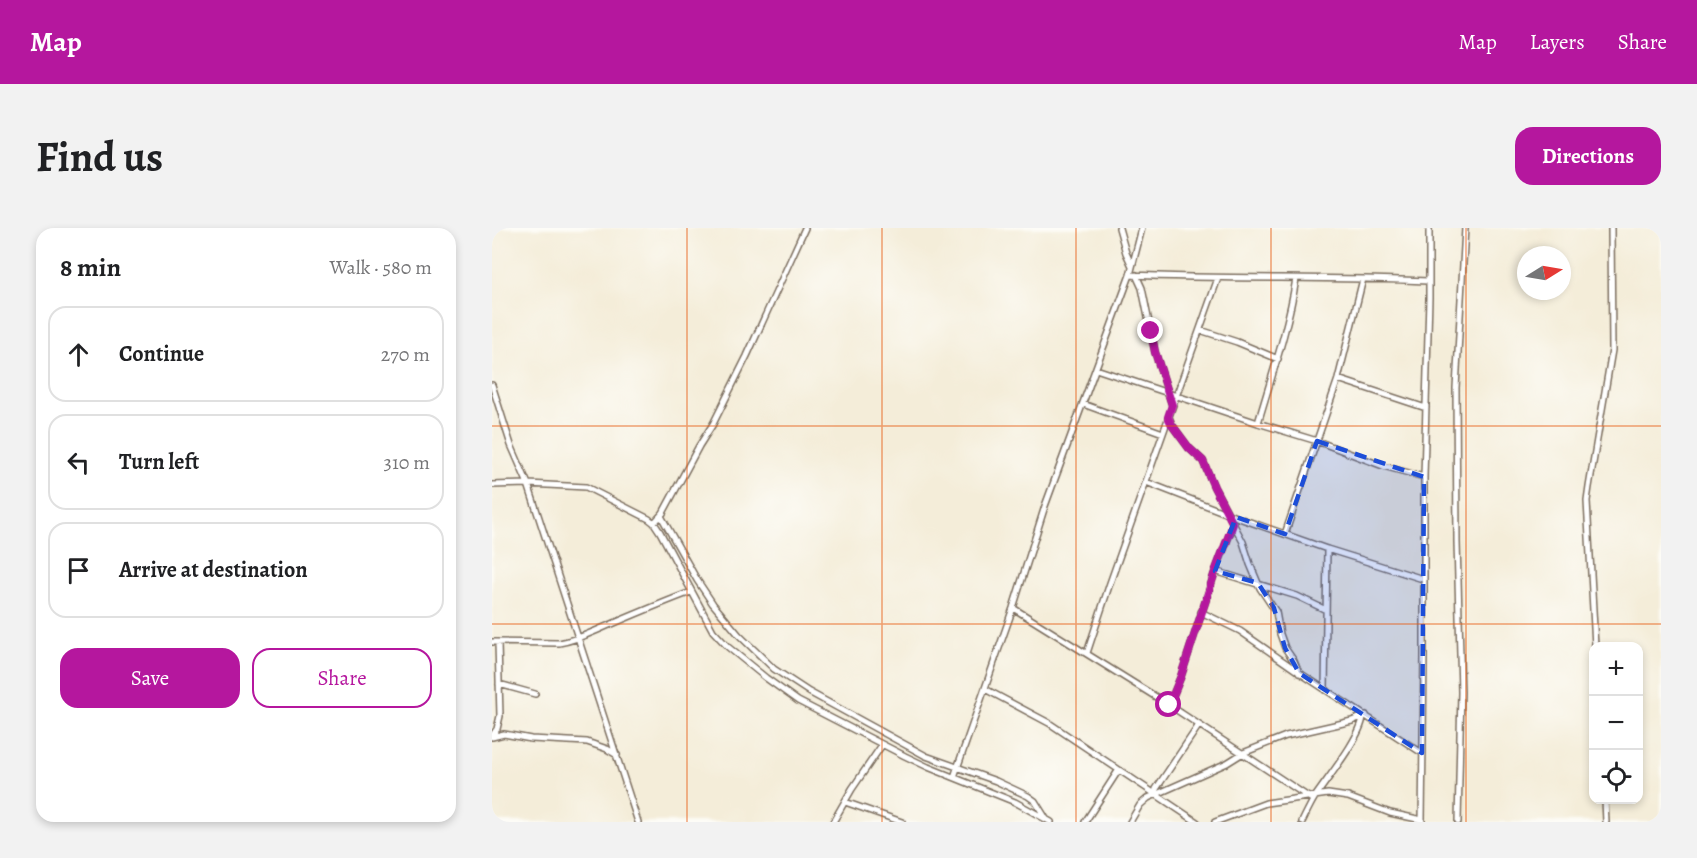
<!DOCTYPE html>
<html lang="en">
<head>
<meta charset="utf-8">
<style>
	:root { --surface:#fff; --page:#f2f2f2; --text:#202124; --muted:#757577; --line:#e0e0e0; --accent:#b5179e }
	body { margin:0; font-family:Alegreya,serif; background:var(--page); color:var(--text) }
	.controls { position:absolute; right:18px; bottom:18px; display:grid; overflow:hidden; border-radius:12px; box-shadow:0 3px 9px #0003 }
	.controls button { width:54px; height:54px; display:grid; place-items:center; padding:0; border:0; border-bottom:2px solid var(--line); background:var(--surface); color:var(--text); font:30px sans-serif }
	.compass { position:absolute; left:1025px; top:18px; width:54px; height:54px; border-radius:50%; background:var(--surface); box-shadow:0 3px 9px #0003; rotate:79deg }
	.stop { position:absolute; width:18px; height:18px; margin:-14px; border:4px solid #b5179e; border-radius:50%; background:#fff }
	.stop.end { background:#b5179e; border-color:#fff; box-shadow:0 2px 6px #0008 }
	.list { margin:0; padding:0; list-style:none }
	h2 { display:flex; justify-content:space-between; align-items:center; height:78px; margin:0; padding:0 24px; font-size:26px }
	h2 small { font-size:20px; font-weight:400; color:var(--muted) }
	.list li { display:grid; grid-template-columns:39px 1fr auto; gap:18px; align-items:center; box-sizing:border-box; height:96px; margin:0 12px 12px; padding:0 12px; border:2px solid var(--line); border-radius:18px }
	.list b { display:block; font-size:22px; white-space:nowrap }
	.list em { font-size:20px; font-style:normal; color:var(--muted) }
	.actions { display:flex; gap:12px; padding:18px 24px }
	.actions a { flex:1; padding:14px 0; border:2px solid var(--accent); border-radius:18px; text-align:center; font-size:21px; color:var(--accent) }
	.actions .main { background:var(--accent); color:#fff }
	.icon { flex:none; width:33px; height:33px; fill:none; stroke:currentColor; stroke-width:2; stroke-linecap:round; stroke-linejoin:round }
	.map { position:relative; flex:none; width:1169px; height:594px; overflow:hidden; border-radius:18px }
	header { display:flex; align-items:center; gap:36px; box-sizing:border-box; height:84px; padding:0 30px; background:var(--accent); color:#fff }
	header strong { font-size:28px }
	nav { display:flex; gap:33px; margin-inline-start:auto; font-size:21px }
	.intro { display:flex; align-items:center; justify-content:space-between; box-sizing:border-box; height:144px; padding:0 36px }
	h1 { margin:0; font-size:42px }
	.button { padding:15px 27px; border-radius:18px; background:var(--accent); color:#fff; font-size:21px; font-weight:700 }
	main { display:flex; gap:36px; padding:0 36px }
	aside { flex:1; background:var(--surface); border-radius:18px; box-shadow:0 3px 9px #0003 }
	.map>svg:first-child { display:block }
	.lines { fill:none; stroke-linecap:round; stroke-linejoin:round }
	.street-casing { stroke:#7c6e5f; stroke-width:8 }
	.street { stroke:#fff; stroke-width:5 }
	.route { stroke:#b5179e; stroke-width:8 }
	.marked { fill:#1d4ed8; fill-opacity:0.2; stroke:#1d4ed8; stroke-width:4.5; stroke-dasharray:12 8; stroke-linejoin:round }
	.grid { fill:none; stroke:#e8590c; stroke-width:1.5; stroke-opacity:0.55 }
</style>
</head>
<body>
<header>
<strong>Map</strong>
<nav><a>Map</a><a>Layers</a><a>Share</a></nav>
</header>
<div class="intro"><h1>Find us</h1><a class="button">Directions</a></div>
<main>
<aside>
<h2>8 min<small>Walk · 580 m</small></h2>
<ul class="list">
<li><svg class="icon" aria-label="ahead" viewBox="0 0 24 24"><path d="M12 20V5M6 11l6-6 6 6"/></svg><div><b>Continue</b></div><em>270 m</em></li>
<li><svg class="icon" aria-label="left" viewBox="0 0 24 24"><path d="M17 20v-9H6M10 6l-5 5 5 5"/></svg><div><b>Turn left</b></div><em>310 m</em></li>
<li><svg class="icon" aria-label="arrive" viewBox="0 0 24 24"><path d="M6 21V4h12l-3 4 3 4H6"/></svg><div><b>Arrive at destination</b></div></li>
</ul>
<div class="actions"><a class="main">Save</a><a>Share</a></div>
</aside>
<div class="map">
<svg width="1169" height="594" viewBox="0 0 1169 594">
	<rect width="100%" height="100%" fill="#fdfcf7"/>
	<filter id="ink" filterUnits="userSpaceOnUse"><feTurbulence type="fractalNoise" baseFrequency=".0167" numOctaves="2"/><feDisplacementMap in="SourceGraphic" scale="12" xChannelSelector="R" yChannelSelector="G"/><feConvolveMatrix kernelMatrix="1 2 1 2 8 2 1 2 1" color-interpolation-filters="sRGB"/></filter>
	<filter id="wash" filterUnits="userSpaceOnUse"><feTurbulence type="fractalNoise" baseFrequency=".008" numOctaves="4" result="noise"/><feDisplacementMap in="SourceGraphic" scale="24" xChannelSelector="R" yChannelSelector="G"/><feGaussianBlur stdDeviation="1.35" result="paint"/><feColorMatrix in="noise" values="0 0 0 0 0 0 0 0 0 0 0 0 0 0 0 0 0 1.4 0 .05"/><feComposite in="paint" operator="in"/></filter>
	<g filter="url(#wash)">
		<rect width="100%" height="100%" fill="#f4edd9"/>
	</g>
	<g filter="url(#ink)">
		<g class="lines">
			<!-- street casing -->
			<g class="street-casing">
				<path id="street" d="M627 0 634 25 640 38
					M638 47C737 52 837 48 936 53
					M644 47 650 60 663 124 680 177
					M708 102 745 114 786 131
					M604 141 766 195 825 213 891 238 932 249
					M846 151 934 180
					M0 157 19 217 36 256 146 594
					M591 176 671 205
					M677 189 680 197 697 220 711 233 722 259 751 314 758 336 768 360 784 384 788 406 793 420 802 433 807 445
					M766 195C780 147 796 100 804 51
					M654 254 744 289 835 321 931 351
					M0 257 36 256 94 259 157 291 162 295 168 304 221 403 236 419 274 450 306 473 413 528 436 539 523 574 559 594
					M169 288 205 352 221 376 247 407 282 441 317 464 434 528 504 553 536 568 543 573 553 589
					M162 295 171 285 207 218 221 196 255 128 313 0
					M793 306 846 151 871 51
					M723 343 805 368 834 382
					M521 380 677 477 821 572
					M709 384 748 403 811 447 930 525
					M0 414 67 415C86 412 102 403 120 396 146 385 172 374 199 364
					M1103 418 1095 273 1097 259 1120 122 1119 0
					M595 425 618 355 726 50
					M7 456 43 466
					M493 461 557 495 705 594
					M833 462 835 321
					M677 477 689 448 722 347 742 295
					M0 508 5 501 8 488 6 415
					M0 509 12 506 39 511 95 514 115 521 125 527
					M462 549 521 380 553 278 638 47 650 0
					M663 566 664 561 707 497
					M1113 572 1114 594
					M353 574 410 594
					M341 594 360 561 390 517
					M593 594 626 543
					M638 594 648 577 656 570 735 535 751 525 794 508 860 493 874 487
					M723 594 774 575 836 566 856 569 898 585 930 592
					M810 594C814 586 818 577 823 569 835 551 869 509 871 489
					M930 594 932 426V249L937 70V0
					M966 594 969 464 965 314 964 160 973 0"/>
			</g>
			<!-- street -->
			<use href="#street" class="street"/>
		</g>
	</g>
	<g class="lines" filter="url(#ink)">
		<!-- route -->
		<path class="route" d="M659 103 663 124 680 177 676 189 680 197 697 220 711 233 722 259 741 296 722 347 689 448 677 477"/>
	</g>
	<!-- marked area -->
	<path class="marked" d="M825 213 932 249 930 525 807 445 793 420 782 380 766 355 723 343 744 289 793 306Z"/>
	<!-- grid -->
	<path class="grid" d="M195 0V594M390 0V594M584 0V594M779 0V594M974 0V594M0 198H1169M0 396H1169"/>
</svg>
<div class="controls">
<button>+</button>
<button>−</button>
<button><svg class="icon" aria-label="locate" viewBox="0 0 24 24"><circle cx="12" cy="12" r="6"/><path d="M12 2v4M12 18v4M2 12h4M18 12h4"/></svg></button>
</div>
<svg class="compass" viewBox="-18 -18 36 36"><path d="M0-13l5 13h-10z" fill="#e53935"/><path d="M0 13l5-13h-10z" fill="#757577"/></svg>
<div class="stop" style="left:677px;top:477px"></div>
<div class="stop end" style="left:659px;top:103px"></div>
</div>
</main>
</body>
</html>
